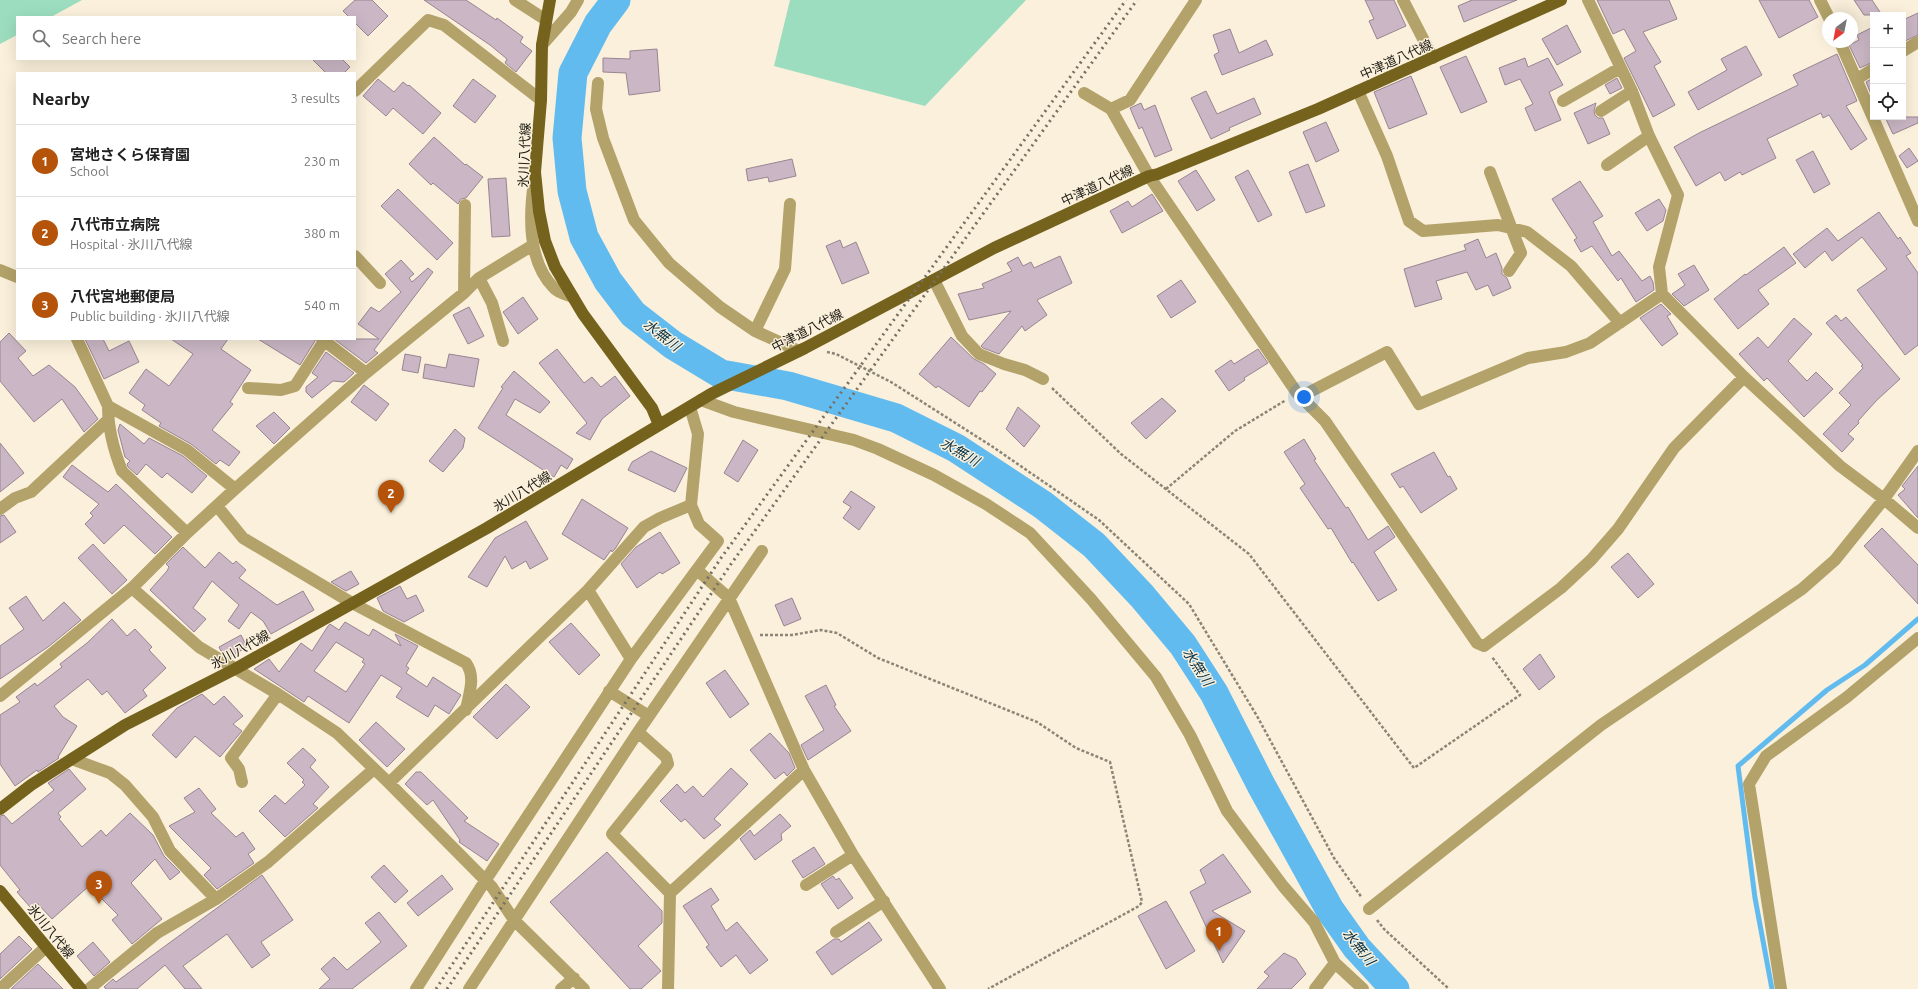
<!DOCTYPE html>
<html lang="en">
<head>
<meta charset="utf-8">
<style>
	:root { --surface:#fff; --page:#f6f6f6; --text:#222; --muted:#767676; --line:#e0e0e0; --accent:#b45309 }
	body { margin:0; font-family:Ubuntu,"Noto Sans JP",sans-serif; background:var(--page); color:var(--text) }
	.controls { position:absolute; right:12px; top:12px; display:grid; overflow:hidden; border-radius:0px; box-shadow:0 4px 16px #0002 }
	.controls button { width:36px; height:36px; display:grid; place-items:center; padding:0; border:0; border-bottom:1px solid var(--line); background:var(--surface); color:var(--text); font:20px sans-serif }
	.compass { position:absolute; left:1822px; top:12px; width:36px; height:36px; border-radius:50%; background:var(--surface); box-shadow:0 4px 16px #0002; rotate:212deg }
	.you { position:absolute; left:1304px; top:397px; width:14px; height:14px; margin:-10px; border:3px solid #fff; border-radius:50%; background:#1a73e8; box-shadow:0 0 0 6px #1a73e833 }
	.badge { display:grid; place-items:center; width:26px; height:26px; border-radius:50%; background:var(--accent); color:#fff; font-size:13px; font-weight:700 }
	.pin { position:absolute; translate:-50% -33px; filter:drop-shadow(0 1px 2px #0008) }
	.pin::after { content:''; position:absolute; top:21px; width:14px; height:12px; background:inherit; clip-path:polygon(0 0,100% 0,50% 100%) }
	.list { margin:0; padding:0; list-style:none }
	h2 { display:flex; justify-content:space-between; align-items:center; height:52px; margin:0; padding:0 16px; font-size:17px }
	h2 small { font-size:13px; font-weight:400; color:var(--muted) }
	.list li { display:grid; grid-template-columns:26px 1fr auto; gap:12px; align-items:center; box-sizing:border-box; height:72px; padding:0 16px; border-top:1px solid var(--line) }
	.list b { display:block; font-size:15px; white-space:nowrap }
	.list p { margin:0; font-size:13px; white-space:nowrap; color:var(--muted) }
	.list em { font-size:13px; font-style:normal; color:var(--muted) }
	.icon { flex:none; width:22px; height:22px; fill:none; stroke:currentColor; stroke-width:2; stroke-linecap:round; stroke-linejoin:round }
	.map { position:relative; flex:none; width:1918px; height:989px; overflow:hidden }
	.search { position:absolute; background:var(--surface); box-shadow:0 4px 16px #0002; left:16px; top:16px; width:340px; height:44px; display:flex; align-items:center; gap:10px; box-sizing:border-box; padding:0 14px; border-radius:0px; color:var(--muted); font-size:15px }
	.panel { position:absolute; background:var(--surface); box-shadow:0 4px 16px #0002; left:16px; top:72px; width:340px; height:268px; border-radius:0px }
	.map>svg:first-child { display:block }
	.green { fill:#9cddbf }
	.lines { fill:none; stroke-linecap:round; stroke-linejoin:round }
	.stream { stroke:#62bbef; stroke-width:5 }
	.river { stroke:#62bbef; stroke-width:29 }
	.building { fill:#cab6c4; stroke:#988592; fill-rule:evenodd }
	.path { stroke:#8c8577; stroke-width:2.5; stroke-dasharray:3 2; stroke-linecap:butt }
	.minor { stroke:#b3a269; stroke-width:12 }
	.major { stroke:#74621d; stroke-width:12 }
	.rail { stroke:#777064; stroke-width:3; stroke-dasharray:2 4; stroke-linecap:butt }
	.labels { text-anchor:middle; dominant-baseline:central; stroke-width:3; stroke-linejoin:round; paint-order:stroke }
	.street-label { font-size:13px; fill:#1e1a13; stroke:#faf0db }
	.water-label { font-size:14px; font-style:italic; fill:#093247; stroke:#faf0db }
</style>
</head>
<body>
<div class="map">
<svg width="1918" height="989" viewBox="0 0 1918 989">
	<rect width="100%" height="100%" fill="#faf0db"/>
	<!-- green -->
	<path class="green" d="M0 0H82L51 17H17V35L0 44Z
		M790 0H1026L925 106 774 66Z"/>
	<g class="lines">
		<!-- stream -->
		<path class="stream" d="M1348 955 1357 948
			M1772 989 1755 898 1738 766 1827 690 1865 665 1918 619"/>
		<!-- river -->
		<path class="river" d="M616 0 598 24 573 73 567 138 572 191 584 237 608 281 633 314 673 345 721 374 788 386 896 418 956 448 1043 505 1094 545 1142 596 1183 645 1214 693 1261 785 1330 910 1357 948 1395 989"/>
	</g>
	<!-- building -->
	<path class="building" d="M355 0H372L388 16 368 36 355 23V17H349L343 11Z
		M424 0H466L496 20 497 18 523 37 520 42 532 51 516 72 505 63 507 59 490 45Z
		M1365 0H1394L1406 26 1377 39 1369 21 1374 19Z
		M1472 0H1517L1464 22 1458 6Z
		M1597 0H1669L1677 19 1643 32 1661 62 1654 66 1675 105 1653 117 1624 58 1636 51 1624 29 1613 34Z
		M1759 0H1809L1818 17 1779 38Z
		M1854 0H1872L1882 15H1864Z
		M1918 13V35L1903 42V20Z
		M1567 25 1581 52 1557 65 1542 39Z
		M1873 27V62L1860 68 1849 45 1859 40 1857 35Z
		M1230 29 1239 53 1266 40 1273 55 1222 75 1214 55 1219 52 1213 35Z
		M1746 46 1762 75 1698 110 1688 92 1727 70 1721 59Z
		M657 49 660 91 629 95 626 73 603 72V58L630 59V51Z
		M1837 54 1857 101 1846 106 1867 139 1851 150 1829 115 1823 118 1821 113 1767 139 1776 158 1742 175 1740 172 1725 181 1720 172 1696 186 1674 147 1699 133 1798 85 1793 75Z
		M1466 56 1487 102 1461 113 1440 67Z
		M1525 58 1528 67 1548 58 1563 85 1549 92 1561 120 1535 131 1525 108 1533 104 1520 79 1505 85 1499 68Z
		M312 59H342L350 67 344 73H326Z
		M1411 76 1427 114 1389 129 1374 92Z
		M1617 78 1622 88 1610 94 1605 85Z
		M1873 78V93L1871 94 1866 82Z
		M378 79 394 92 403 82 408 86 409 85 441 113 423 134 393 108 386 116 363 96Z
		M473 79 496 96 475 123 453 106Z
		M1206 91 1217 114 1254 98 1261 114 1229 128 1230 130 1211 139 1191 98Z
		M1141 103 1144 110 1155 105 1172 150 1155 157 1142 127 1139 129 1130 108Z
		M1596 103 1594 111 1595 115 1598 118H1603L1610 134 1588 144 1574 113Z
		M1885 117H1918V123L1893 134Z
		M1326 122 1339 151 1316 162 1303 132Z
		M434 137 465 165 466 164 483 177 466 198 461 199 458 204 433 183 431 185 409 164Z
		M1909 148 1918 161 1907 168 1899 156Z
		M1813 151 1830 184 1814 193 1796 160Z
		M792 159 796 176 769 182 768 177 748 181 746 169Z
		M1308 164 1325 206 1306 213 1289 172Z
		M1196 170 1215 200 1197 211 1178 181Z
		M1248 170 1272 215 1258 222 1235 177Z
		M506 178 510 236 492 237 488 179Z
		M1580 181 1603 216 1593 222 1612 256 1619 251 1642 281 1650 276 1653 282 1654 290 1636 302 1621 278 1618 281 1592 246 1581 252 1574 240 1577 238 1552 199Z
		M398 189 453 243 437 260 381 206Z
		M1152 194 1163 211 1122 233 1110 211 1128 201 1132 207Z
		M1659 199 1666 210 1663 221 1647 231 1635 213Z
		M1879 212 1898 239 1900 237 1911 253 1906 256 1918 273V345L1905 355 1857 290 1887 269 1862 237 1832 261 1825 251 1805 268 1793 254 1827 228 1838 241Z
		M1478 239 1486 258 1496 253 1502 268V274L1507 278 1511 288 1493 296 1488 285 1476 290 1467 272 1436 281 1442 299 1415 307 1404 269 1466 250 1464 245Z
		M840 240 843 248 856 242 869 273 842 284 826 246Z
		M1784 247 1796 263 1758 290 1769 304 1738 329 1714 299 1745 274 1746 275Z
		M1060 256 1072 283 1037 300 1047 315 1025 331 1022 326 999 354 983 348 981 346 1011 311 969 320 958 294 984 288 982 284 1012 271 1007 263 1018 257 1023 266 1031 262 1034 268Z
		M401 260 414 274 409 278 412 282 428 268 433 272 374 350 378 353 366 363 334 339H379L358 324 371 307 379 312 401 292 385 274Z
		M1694 265 1709 290 1684 306 1672 294 1685 285 1678 274Z
		M1181 280 1196 302 1171 318 1157 296Z
		M523 297 538 319 518 334 503 312Z
		M1661 304 1671 314 1667 316 1678 334 1662 346 1640 318Z
		M469 307 484 336 468 344 453 315Z
		M1836 315 1841 321 1846 317 1900 379 1877 400 1858 421 1859 423 1848 434 1854 439 1842 452 1823 434 1851 405 1839 393 1863 368 1861 366 1863 365 1826 323Z
		M1794 318 1812 334 1788 361 1807 381 1816 372 1833 389 1804 417 1767 378 1764 381 1739 354 1758 337 1768 348Z
		M9 333 26 351 18 358 33 376 49 365 75 387 98 419 84 432 62 399 34 422 0 381V342Z
		M951 337 974 359 984 364 996 374 982 392 980 391 969 407 938 386 936 388 919 374Z
		M85 339H103L109 351 129 341 139 362 104 379Z
		M171 339H228L221 349 251 370 230 402 233 404 212 430 240 452 229 466 220 460 216 464 191 444 159 426 161 423 142 410 145 405 129 393 146 369 169 386 193 354Z
		M258 339H315V341L300 365Z
		M557 349 584 383 592 377 601 387 615 376 630 396 602 419 590 440 576 433 587 423 539 363Z
		M1258 349 1268 363 1244 378 1245 380 1229 391 1215 371 1231 360 1234 364Z
		M326 352 354 373 344 382 333 381 312 398 306 392V387L318 377 312 373Z
		M405 354 421 357 418 373 402 370Z
		M449 354 479 359 474 387 423 378 425 364 446 368Z
		M514 371 550 402 540 413 515 399 506 415 573 459 567 469 561 465 554 477 478 428 503 388 501 387Z
		M364 385 389 404 376 421 351 402Z
		M1162 398 1176 411 1146 439 1131 423Z
		M1018 407 1040 426 1024 447 1006 429Z
		M274 412 290 428 274 444 256 426Z
		M120 424 144 444 149 438 183 456 207 476 192 493 167 473 162 478 146 464 137 475 128 467 127 464 130 461 125 457 118 430Z
		M455 429 465 438 463 448 443 472 429 461Z
		M1304 439 1316 459 1314 460 1346 508 1348 507 1368 540 1388 526 1395 537 1374 552 1397 590 1378 601 1353 562 1352 563 1331 528 1328 529 1300 488 1305 484 1284 452Z
		M743 440 758 450 738 482 724 473Z
		M0 443 24 473 0 492Z
		M651 451 687 468 675 492 628 470 632 462Z
		M1434 452 1448 477 1450 476 1457 489 1421 513 1403 486 1400 488 1391 474Z
		M72 465 108 492 116 484 172 537 155 554 124 525 104 544 85 524 93 516 90 513 99 504 63 477Z
		M1918 466V518L1898 495 1905 489 1902 486Z
		M851 491 875 507 859 530 843 518 851 507 843 502Z
		M582 499 628 528 615 549 612 552 611 550 604 560 562 534Z
		M4 515 16 532 0 543V516Z
		M526 521 548 559 530 569 526 561 512 569 505 556 487 587 468 577 495 538Z
		M1882 528 1918 565V604L1864 546Z
		M660 532 680 563 662 574 660 572 637 588 621 564 636 547Z
		M93 544 127 580 112 594 78 558Z
		M183 547 205 568 219 552 233 564 236 561 246 570 239 578 277 605 303 591 314 610 271 634 263 621 251 612 239 629 228 621 239 605 212 581 193 608 206 619 194 632 150 590 167 571 169 567 166 564Z
		M1628 553 1654 584 1638 598 1611 567Z
		M351 571 359 584 346 591 331 582Z
		M400 586 407 599 416 595 424 611 404 622 383 611 377 598Z
		M26 596 43 621 64 602 81 620 48 647 0 679V646L24 629 9 608Z
		M792 598 801 619 784 626 775 605Z
		M112 619 127 636 135 629 152 647 149 650 166 668 143 690 147 696 125 713 107 691 102 695 88 679 54 706 63 717 77 726 58 757 59 758 38 772 37 770 15 786 0 764V715L20 702 16 697 35 683 37 686 62 667 60 664 87 643Z
		M345 622 369 636 373 629 401 646 395 634 418 646 406 666 409 668 406 673 427 687 433 677 461 695 449 714 435 705 428 717 396 697 402 688 381 675 349 723 308 696 304 702 254 669 269 659 279 672 301 643 312 651 328 626 330 624 339 630ZM336 642 364 659 362 662 365 664 346 692 314 671Z
		M571 623 600 655 579 675 549 642Z
		M241 635 247 647 230 657 221 651 219 647Z
		M1540 654 1555 677 1539 690 1523 669Z
		M725 670 749 704 730 718 706 683Z
		M506 684 530 707 497 739 473 717Z
		M826 685 836 705 834 706 851 731 808 760 801 745 824 730 805 696Z
		M202 694 214 705 224 696 243 716 233 724 242 731 220 757 195 736 176 758 152 735 177 708Z
		M376 722 405 749 387 767 359 740Z
		M770 733 789 753 795 768 787 776 784 772 775 779 750 750Z
		M303 748 316 760 310 767 329 787 313 804 318 808 285 837 259 811 275 795 285 804 305 785 302 782 304 780 287 763Z
		M731 768 748 784 714 819 721 825 704 839 685 819 681 822 660 801 677 784 685 793 693 786 703 797Z
		M69 769 86 789 58 813 61 817 59 819 82 847 101 830 106 836 130 813 153 835 164 856 180 872 170 880 155 859 131 883 162 919 132 944 112 920 118 915 89 886 52 919 37 903 31 908 17 892 20 890 0 865V816L4 815 12 824 54 790 48 783Z
		M416 772H421L468 818 464 821 499 844 487 861 459 842 460 840 433 800 427 805 405 784Z
		M199 788 216 809 211 813 236 837 243 832 255 849 248 854 254 863 217 889 204 875 211 868 169 826 195 812 184 798Z
		M780 814 791 826 781 834 782 840 755 860 740 839 750 830 754 836Z
		M814 847 825 864 803 878 792 861Z
		M607 852 662 911V923L638 946 661 971 641 989H630L550 902Z
		M1223 854 1251 892 1212 911 1245 931 1223 963 1190 892 1206 883 1200 870Z
		M384 865 408 891 395 903 371 877Z
		M262 875 293 920 261 942 270 955 252 968 227 934 183 966 202 989H185L165 965 137 989H106L104 987 113 979 116 982Z
		M442 875 453 889 418 916 407 903Z
		M833 876 836 880 839 878 853 898 838 909 821 884Z
		M711 888 719 900 711 906 726 931 737 922 768 960 750 974 736 955 721 967 706 947 709 945 683 906Z
		M1166 901 1195 951 1166 969 1138 916Z
		M379 912 407 946 352 989H319L330 979 321 969 334 957 347 970 381 942 365 923Z
		M869 922 882 940 832 975 816 952 834 939H839L841 942Z
		M19 936 32 949 0 979V954Z
		M93 942 110 962 94 976 77 956Z
		M1284 953 1296 959 1306 974 1291 989H1257L1269 976 1264 972Z
		M38 964 63 989H11Z"/>
	<g class="lines">
		<!-- path -->
		<path class="path" d="M827 352 836 354 891 382 993 447 1099 520 1189 604 1257 716 1334 858 1362 898
			M1052 388 1121 454 1249 554 1414 768 1520 695 1492 657
			M1166 489 1235 431 1286 400
			M760 635H792L821 630 837 633 878 658 1037 722 1076 748 1110 762 1142 902 1139 906 988 989
			M1377 920 1384 929 1449 989"/>
		<!-- minor -->
		<path class="minor" d="M515 0 546 20
			M1403 0 1433 58
			M1588 0 1632 91 1649 136 1678 195 1659 267 1662 294 1744 377 1840 466 1884 499 1918 528
			M1820 0 1829 18
			M1840 42 1918 221
			M542 45 571 12 578 0
			M1903 51 1918 42
			M1857 79 1873 69
			M598 83 596 109 603 138 634 220 669 263 720 307 755 331 799 351
			M355 91 428 20 444 25 541 100
			M1358 91 1387 156 1409 221 1423 231 1498 225 1527 232 1571 266 1620 323
			M1084 93 1111 109 1149 176 1297 393 1325 421 1477 643 1484 646 1561 588 1591 560 1618 529 1674 448 1744 377
			M1563 101 1620 68
			M1111 109 1130 100 1196 0
			M1601 111 1632 91
			M1607 165 1649 136
			M1490 172 1521 253 1509 271
			M534 182C529 216 528 262 554 288 558 293 568 295 573 297
			M355 256 380 283
			M0 270 17 277
			M479 278 492 303 503 341
			M934 280 962 336 979 354 1004 364 1025 370 1043 379
			M464 293 465 205
			M755 331 785 269 790 204
			M77 339 108 406 187 450 235 489
			M322 339 366 373
			M248 388 281 390 295 386 324 341
			M1302 396 1387 352 1419 404 1528 358 1566 352 1590 343 1662 294
			M701 400 734 412 854 440 878 449 934 475 986 504 1030 533 1091 599 1156 677 1190 735 1227 811 1283 886 1314 922 1335 963 1363 989
			M108 406C108 428 114 451 122 471L187 533
			M217 506 243 538 352 603 466 663C476 677 469 693 466 710
			M0 509 15 498 31 492 108 420
			M697 570 729 598 804 770 853 855 940 989
			M132 588 199 647 278 694 337 733 389 783 492 887 514 920 584 989
			M588 590 631 659
			M609 691 649 716
			M0 696 132 588 187 533 235 489 366 373 464 293 479 278 533 245
			M638 732 666 757 668 764 612 834 670 893 668 989
			M72 759 110 773 125 785 153 817 170 851 216 899
			M242 782 239 769 231 758 278 694
			M389 783 588 590 644 527 660 518 691 505
			M806 885 853 855
			M670 893 804 770
			M1369 909 1601 725 1802 589 1835 560 1884 499 1918 451
			M836 932 884 901
			M0 989 46 947
			M89 989 157 933 216 899 268 862 374 769
			M416 989 485 881 631 659 718 541 699 524 691 505 698 434 690 407
			M469 989 638 732 762 551
			M561 989 574 978
			M1315 989 1335 963
			M1781 989 1749 784 1766 756 1847 697 1918 638"/>
		<!-- major -->
		<path class="major" d="M550 0 542 45 541 100 535 172 539 211 545 241 555 267 583 314 652 408 659 425
			M0 809 31 785 125 725 235 669 487 528 711 394 805 348 994 248 1149 176 1158 174 1318 109 1561 0
			M0 891 81 989"/>
		<!-- rail -->
		<path class="rail" d="M436 989 721 558 1126 0
			M447 989 731 564 1137 0"/>
	</g>
	<g class="labels">
		<!-- street labels -->
		<g class="street-label">
			<text transform="translate(1396 59) rotate(-24)">中津道八代線</text>
			<text transform="translate(524 155) rotate(-88)">氷川八代線</text>
			<text transform="translate(1097 185) rotate(-25)">中津道八代線</text>
			<text transform="translate(807 330) rotate(-27)">中津道八代線</text>
			<text transform="translate(522 491) rotate(-31)">氷川八代線</text>
			<text transform="translate(240 649) rotate(-29)">氷川八代線</text>
			<text transform="translate(51 931) rotate(51)">氷川八代線</text>
		</g>
		<!-- water labels -->
		<g class="water-label">
			<text transform="translate(662 335) rotate(37)">水無川</text>
			<text transform="translate(960 452) rotate(30)">水無川</text>
			<text transform="translate(1198 667) rotate(57)">水無川</text>
			<text transform="translate(1359 947) rotate(51)">水無川</text>
		</g>
	</g>
</svg>
<div class="controls">
<button>+</button>
<button>−</button>
<button><svg class="icon" aria-label="locate" viewBox="0 0 24 24"><circle cx="12" cy="12" r="6"/><path d="M12 2v4M12 18v4M2 12h4M18 12h4"/></svg></button>
</div>
<svg class="compass" viewBox="-18 -18 36 36"><path d="M0-13l5 13h-10z" fill="#e53935"/><path d="M0 13l5-13h-10z" fill="#767676"/></svg>
<div class="you"></div>
<div class="pin badge" style="left:1219px;top:951px">1</div>
<div class="pin badge" style="left:391px;top:513px">2</div>
<div class="pin badge" style="left:99px;top:904px">3</div>
<div class="search"><svg class="icon" aria-label="search" viewBox="0 0 24 24"><circle cx="10" cy="10" r="6"/><path d="M15 15l6 6"/></svg>Search here</div>
<section class="panel">
<h2>Nearby<small>3 results</small></h2>
<ul class="list">
<li><span class="badge">1</span><div><b>宮地さくら保育園</b><p>School</p></div><em>230 m</em></li>
<li><span class="badge">2</span><div><b>八代市立病院</b><p>Hospital · 氷川八代線</p></div><em>380 m</em></li>
<li><span class="badge">3</span><div><b>八代宮地郵便局</b><p>Public building · 氷川八代線</p></div><em>540 m</em></li>
</ul>
</section>
</div>
</body>
</html>
